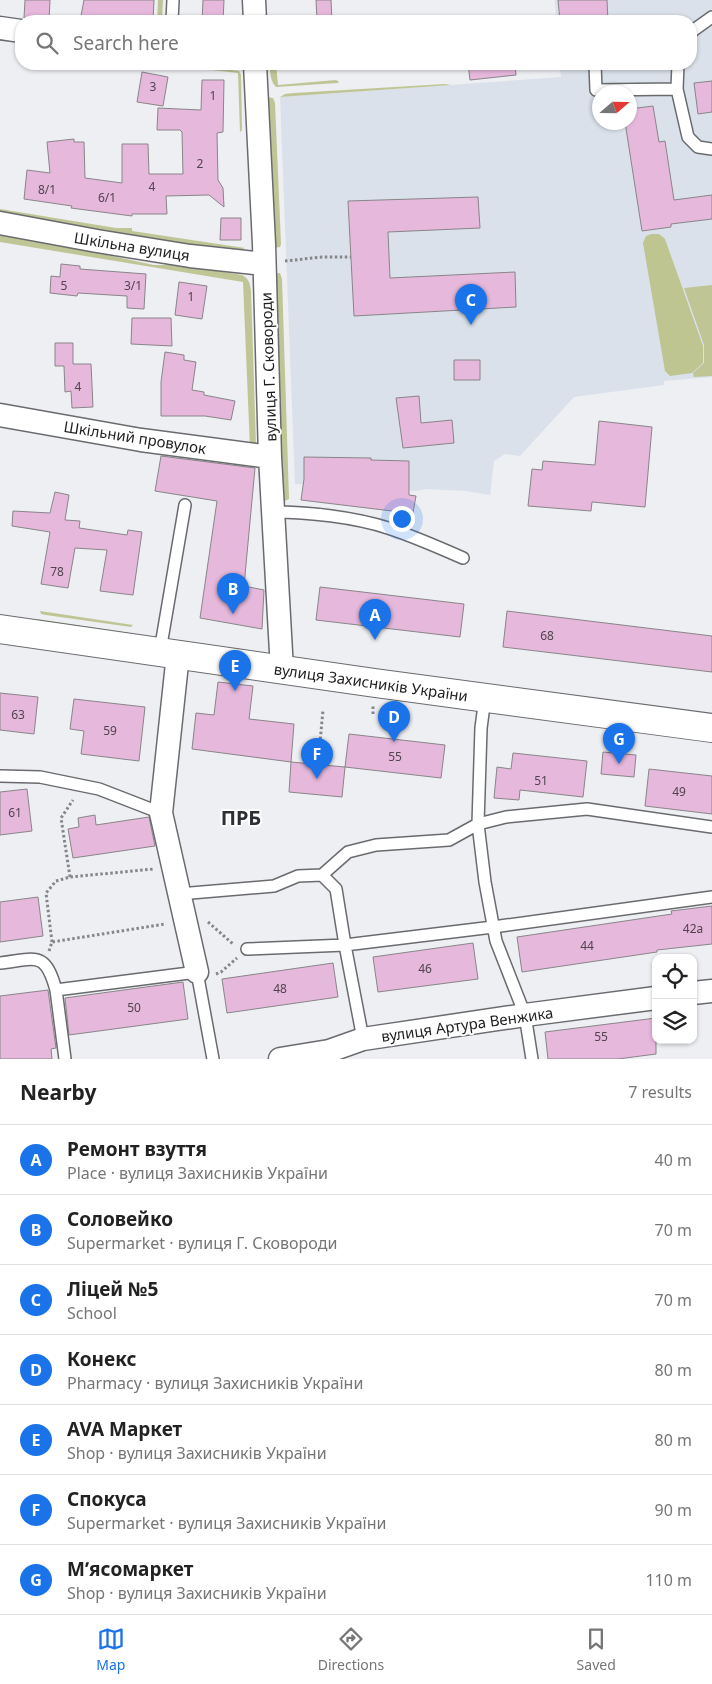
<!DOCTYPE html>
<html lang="en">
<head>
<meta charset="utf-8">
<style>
	:root { --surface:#fff; --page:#f2f2f2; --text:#222; --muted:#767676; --line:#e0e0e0; --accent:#1a73e8 }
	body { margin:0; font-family:"Noto Sans",sans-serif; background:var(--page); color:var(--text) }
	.controls { position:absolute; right:15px; bottom:15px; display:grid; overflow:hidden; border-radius:10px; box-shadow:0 1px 4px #0004 }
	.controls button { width:45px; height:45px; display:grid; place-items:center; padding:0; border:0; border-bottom:1px solid var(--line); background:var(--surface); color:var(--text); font:25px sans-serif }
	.compass { position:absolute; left:592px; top:85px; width:45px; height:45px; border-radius:50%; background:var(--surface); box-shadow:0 1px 4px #0004; rotate:70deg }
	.you { position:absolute; left:401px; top:518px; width:18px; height:18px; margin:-12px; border:4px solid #fff; border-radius:50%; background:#1a73e8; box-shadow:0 0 0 8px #1a73e833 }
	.badge { display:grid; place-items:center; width:32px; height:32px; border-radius:50%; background:var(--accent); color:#fff; font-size:16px; font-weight:700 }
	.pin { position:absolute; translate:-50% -41px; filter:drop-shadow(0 1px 2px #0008) }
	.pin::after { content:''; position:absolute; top:26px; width:18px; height:15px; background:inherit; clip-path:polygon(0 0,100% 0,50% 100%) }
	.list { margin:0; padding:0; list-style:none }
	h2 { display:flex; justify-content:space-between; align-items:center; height:65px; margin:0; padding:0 20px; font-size:21px }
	h2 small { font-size:16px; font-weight:400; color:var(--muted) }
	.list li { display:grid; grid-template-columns:32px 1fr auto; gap:15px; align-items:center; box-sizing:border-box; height:70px; padding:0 20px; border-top:1px solid var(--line) }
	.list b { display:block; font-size:19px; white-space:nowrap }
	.list p { margin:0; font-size:16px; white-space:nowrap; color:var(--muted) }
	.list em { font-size:16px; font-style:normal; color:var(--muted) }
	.icon { flex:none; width:28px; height:28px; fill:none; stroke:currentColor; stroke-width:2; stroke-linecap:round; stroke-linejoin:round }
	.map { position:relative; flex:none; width:712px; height:1059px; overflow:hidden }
	.search { position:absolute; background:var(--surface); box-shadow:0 1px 4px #0004; left:15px; right:15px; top:15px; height:55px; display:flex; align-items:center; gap:12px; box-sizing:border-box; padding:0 18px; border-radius:20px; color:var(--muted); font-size:19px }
	.sheet { height:555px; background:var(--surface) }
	nav { display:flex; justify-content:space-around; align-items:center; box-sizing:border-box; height:70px; border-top:1px solid var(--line); background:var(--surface); font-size:14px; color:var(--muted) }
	nav a { display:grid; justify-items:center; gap:2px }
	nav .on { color:var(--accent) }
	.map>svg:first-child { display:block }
	.built { fill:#dae1ea; fill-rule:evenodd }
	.green { fill:#bfc594 }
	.forest { fill:#bec590 }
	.building { fill:#e6b8dc; stroke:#898588 }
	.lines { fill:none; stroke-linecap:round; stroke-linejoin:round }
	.service-casing { stroke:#696b6e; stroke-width:14 }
	.minor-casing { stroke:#696b6e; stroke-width:25 }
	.tertiary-casing { stroke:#696b6e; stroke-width:30 }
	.path { stroke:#858689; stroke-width:3; stroke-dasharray:2.5 2.5; stroke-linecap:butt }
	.service { stroke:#fff; stroke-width:11 }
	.minor { stroke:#fff; stroke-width:22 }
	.tertiary { stroke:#fff; stroke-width:28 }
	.labels { text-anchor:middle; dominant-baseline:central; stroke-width:4; stroke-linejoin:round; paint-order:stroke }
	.number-label { font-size:12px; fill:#50444f }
	.street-label { font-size:15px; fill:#1e1e20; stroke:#fff }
	.district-label { font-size:20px; font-weight:bold; fill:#2e3033; stroke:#fff }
</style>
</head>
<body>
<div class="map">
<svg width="712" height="1059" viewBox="0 0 712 1059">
	<rect width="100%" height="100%" fill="#edeff3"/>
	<!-- built -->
	<path class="built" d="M555 0H712V377L664 381V385L574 397 520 456 505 454 494 461 490 495 466 491 426 489 416 491 295 484 280 97 561 77 559 64H691V21H556ZM600 92H630V122H600Z"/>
	<!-- green -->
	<path class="green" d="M158 0H163L162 21H157Z
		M161 64H176L239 71 241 75 242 130 240 132 238 73Z
		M270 64H276L278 85 336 80 339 82 338 83 276 87C270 81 270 72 270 64Z
		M445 84 451 85 280 97 285 94 294 93Z
		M267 97 273 98 275 103 281 244 280 247 274 248Z
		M0 209 116 228H132V231L245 248 237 252 0 217Z
		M0 232 154 265H182L242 275C249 279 250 283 251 291L256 445 250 448 243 282 0 242Z
		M275 273H280L282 279 289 499 285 501 284 500 273 276Z
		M712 285V376L694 377 693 373 704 363V345L684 288Z
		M40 611 133 625 131 627 46 615 41 614Z
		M37 619 130 633 129 634 38 621Z"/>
	<!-- forest -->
	<path class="forest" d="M651 234H659L665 239 703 346V363L692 373 670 376 665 371 643 243 646 236Z"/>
	<!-- building -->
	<path class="building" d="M25 0H50L49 21H30L24 18Z
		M84 0H154L153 21H80Z
		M203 0H224L223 21H202Z
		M316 0H331L332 21H317Z
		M558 0H607L608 21H560Z
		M468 64H515L516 75 470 80Z
		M142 72 168 77 163 106 137 102Z
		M202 80H224L223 132 217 133 218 180 223 188 224 207 209 195 166 196 167 214H132V216L71 208 72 206 24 199 27 170 50 173 47 142 74 139V142H84L85 178 122 183V144H148L149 174H183L182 132 180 130H157L158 108 201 110Z
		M712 81V112L698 114 694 83Z
		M653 106 659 142 665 141 674 200 712 195V219L671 224V227L642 231 625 122H630V109Z
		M478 197 480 228 388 232 390 278 515 272 516 307 354 316 348 201Z
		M221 218H241V240H220Z
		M61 264 80 266V269L146 274 144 309 127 308V296L78 293 77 296 50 293 51 276 60 277Z
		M179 282 207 286 202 319 175 315Z
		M132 318H171L172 346 131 344Z
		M55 343H73V364H91L93 407 72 408 71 391 65 392 64 366H55Z
		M165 352 184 355V360L196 362 192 390 204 392V395L235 401 231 420 205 416H161V382Z
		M454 360H480V380H454Z
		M419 396 421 423 452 420 454 443 403 448 396 398Z
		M599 421 652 427 645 507 592 502 591 511 528 506 532 469 542 470 543 461 595 465Z
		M161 456 255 468 244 586 264 590 262 629 200 618 217 501 155 491Z
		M304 457 371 458V460L409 461V495L416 496 412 518 391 514 392 511 301 500 304 479Z
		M55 492 69 495 65 520 80 521 79 528 127 535 128 530 142 532 133 595 100 591 107 550 75 548 68 588 41 584 50 532 12 526 13 511 50 513Z
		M320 587 464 604 460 637 316 620Z
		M507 611 712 636V672L503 647Z
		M218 682 253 686 249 719 294 724 291 762 192 749 196 713 214 715Z
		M0 693 38 697 34 734 0 730Z
		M74 699 145 707 139 761 81 754 84 731 70 729Z
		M349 734 445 745 441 778 345 767Z
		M603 752 636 755 634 777 601 774Z
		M513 753 587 761 583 797 520 790 519 800 494 798 497 767 511 769Z
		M291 762 345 767 342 797 289 792Z
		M649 769 712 776V814L645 806Z
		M27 789 32 831 0 835V792Z
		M95 815 96 825 149 817 155 846 73 858 68 829 79 827 78 818Z
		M38 897 43 936 0 942V902Z
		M712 906V944L657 950V952L522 972 517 937 672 914 671 911Z
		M473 943 478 979 378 992 373 957Z
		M333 963 338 997 227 1013 222 979Z
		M183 982 188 1019 69 1035 65 998Z
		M48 990 56 1048 51 1049 52 1059H0V996Z
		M656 1018V1054L618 1059H548L545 1032Z"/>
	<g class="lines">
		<!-- service casing -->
		<g class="service-casing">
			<path id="service" d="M172 21 173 0
				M691 32 712 17
				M595 64 596 90 677 89
				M678 64 677 89 688 137 698 147 712 149
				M274 512C308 512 354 517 388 528 413 536 438 547 463 558
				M160 651 185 505
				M485 698 481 728 478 824 485 882 496 941 525 1015 532 1059
				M0 776 40 777 99 789 161 813
				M322 875 348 852 376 845 449 840 478 824 506 817 587 809 712 827
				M179 894 274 886 298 876 322 875 336 889 345 945 363 1039
				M247 949 345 945 493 927 712 897
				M0 963C36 959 45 950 56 990L197 972 213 1059
				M56 990 65 1059"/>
		</g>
		<!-- minor casing -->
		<g class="minor-casing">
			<path id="minor" d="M254 0 255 21
				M0 28 21 31
				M255 64 264 244 270 457 282 670
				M0 223 97 241 190 256 264 264
				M0 415 141 440 270 457
				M178 654 161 813 197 972
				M693 993 712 991
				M280 1059 329 1051 363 1039 525 1015 656 998"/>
		</g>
		<!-- tertiary casing -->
		<g class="tertiary-casing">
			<path id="tertiary" d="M0 629 375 683 712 728"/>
		</g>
		<!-- path -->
		<path class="path" d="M285 261 322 257H351
			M373 714V705
			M318 764 323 710
			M70 877 61 818 73 800
			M208 922 233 944
			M52 942 46 893 56 881 70 877 154 869
			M49 951 52 942 165 924
			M216 974 221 972 237 958"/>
		<!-- service -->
		<use href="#service" class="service"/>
		<!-- minor -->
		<use href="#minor" class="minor"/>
		<!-- tertiary -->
		<use href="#tertiary" class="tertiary"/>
	</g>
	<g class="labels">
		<!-- number labels -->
		<g class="number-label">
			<text x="153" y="86">3</text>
			<text x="213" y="95">1</text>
			<text x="200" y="163">2</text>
			<text x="152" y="186">4</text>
			<text x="47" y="189">8/1</text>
			<text x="107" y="197">6/1</text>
			<text x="64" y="285">5</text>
			<text x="133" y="285">3/1</text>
			<text x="191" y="296">1</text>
			<text x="78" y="386">4</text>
			<text x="57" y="571">78</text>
			<text x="547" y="635">68</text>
			<text x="18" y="714">63</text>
			<text x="110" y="730">59</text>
			<text x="395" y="756">55</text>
			<text x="541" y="780">51</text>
			<text x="679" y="791">49</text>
			<text x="15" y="812">61</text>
			<text x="693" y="928">42а</text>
			<text x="587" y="945">44</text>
			<text x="425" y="968">46</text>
			<text x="280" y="988">48</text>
			<text x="134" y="1007">50</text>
			<text x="601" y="1036">55</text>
		</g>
		<!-- street labels -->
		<g class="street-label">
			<text transform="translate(132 246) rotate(9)">Шкільна вулиця</text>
			<text transform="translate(268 367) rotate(-92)">вулиця Г. Сковороди</text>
			<text transform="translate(135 437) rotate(9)">Шкільний провулок</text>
			<text transform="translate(371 682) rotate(8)">вулиця Захисників України</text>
			<text transform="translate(467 1024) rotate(-8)">вулиця Артура Венжика</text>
		</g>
		<!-- district labels -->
		<g class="district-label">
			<text x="241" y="817">ПРБ</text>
		</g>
	</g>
</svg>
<div class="controls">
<button><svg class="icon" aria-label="locate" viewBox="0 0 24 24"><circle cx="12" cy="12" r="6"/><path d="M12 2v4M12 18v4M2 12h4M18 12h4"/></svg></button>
<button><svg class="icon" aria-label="layers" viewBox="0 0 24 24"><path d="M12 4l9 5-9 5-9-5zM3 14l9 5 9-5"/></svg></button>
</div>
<svg class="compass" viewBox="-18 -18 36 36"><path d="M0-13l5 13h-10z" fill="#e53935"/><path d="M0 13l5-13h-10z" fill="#767676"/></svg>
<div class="you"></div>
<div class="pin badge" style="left:375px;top:640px">A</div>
<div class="pin badge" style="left:233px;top:614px">B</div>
<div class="pin badge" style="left:471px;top:325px">C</div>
<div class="pin badge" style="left:394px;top:742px">D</div>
<div class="pin badge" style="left:235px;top:691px">E</div>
<div class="pin badge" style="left:317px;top:779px">F</div>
<div class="pin badge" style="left:619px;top:764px">G</div>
<div class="search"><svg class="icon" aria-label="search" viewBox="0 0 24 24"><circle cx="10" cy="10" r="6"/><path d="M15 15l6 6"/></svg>Search here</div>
</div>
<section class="sheet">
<h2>Nearby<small>7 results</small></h2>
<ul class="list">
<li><span class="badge">A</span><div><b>Ремонт взуття</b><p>Place · вулиця Захисників України</p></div><em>40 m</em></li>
<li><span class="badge">B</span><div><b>Соловейко</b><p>Supermarket · вулиця Г. Сковороди</p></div><em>70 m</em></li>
<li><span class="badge">C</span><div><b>Ліцей №5</b><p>School</p></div><em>70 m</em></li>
<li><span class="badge">D</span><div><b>Конекс</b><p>Pharmacy · вулиця Захисників України</p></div><em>80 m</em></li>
<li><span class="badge">E</span><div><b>AVA Маркет</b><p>Shop · вулиця Захисників України</p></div><em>80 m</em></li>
<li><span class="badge">F</span><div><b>Спокуса</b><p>Supermarket · вулиця Захисників України</p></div><em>90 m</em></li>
<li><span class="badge">G</span><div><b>Мʼясомаркет</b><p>Shop · вулиця Захисників України</p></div><em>110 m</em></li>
</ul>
</section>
<nav>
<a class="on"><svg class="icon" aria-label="map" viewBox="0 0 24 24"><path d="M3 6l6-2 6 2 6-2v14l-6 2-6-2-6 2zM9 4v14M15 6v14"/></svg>Map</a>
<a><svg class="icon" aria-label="directions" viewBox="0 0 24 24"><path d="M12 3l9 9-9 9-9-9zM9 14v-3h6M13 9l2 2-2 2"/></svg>Directions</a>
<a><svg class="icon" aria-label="saved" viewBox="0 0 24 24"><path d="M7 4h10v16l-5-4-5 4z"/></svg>Saved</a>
</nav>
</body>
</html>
